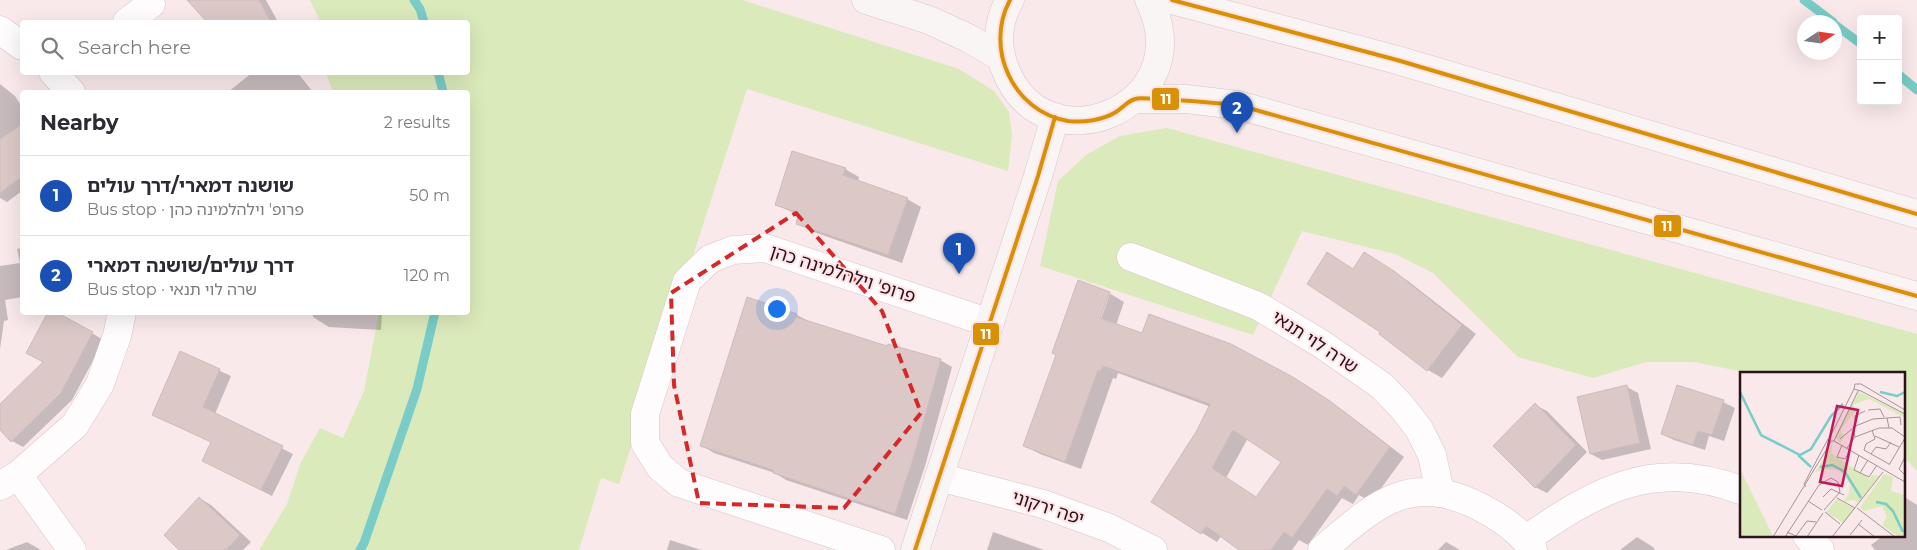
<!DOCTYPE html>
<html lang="en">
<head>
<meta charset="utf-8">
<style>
	:root { --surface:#fff; --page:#f2f2f3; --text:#2b2b33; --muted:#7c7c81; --line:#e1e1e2; --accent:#735e62 }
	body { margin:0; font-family:Montserrat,"Noto Sans Hebrew",sans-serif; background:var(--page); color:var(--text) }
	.controls { position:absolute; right:15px; top:15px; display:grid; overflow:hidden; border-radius:5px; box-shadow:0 5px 20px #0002 }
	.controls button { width:45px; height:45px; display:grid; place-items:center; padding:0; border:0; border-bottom:1px solid var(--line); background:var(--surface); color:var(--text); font:25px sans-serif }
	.compass { position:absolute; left:1797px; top:15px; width:45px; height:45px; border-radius:50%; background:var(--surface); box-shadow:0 5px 20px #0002; rotate:78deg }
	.you { position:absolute; left:776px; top:308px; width:18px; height:18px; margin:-12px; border:4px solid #fff; border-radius:50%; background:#1a73e8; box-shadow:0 0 0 8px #1a73e833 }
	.badge { display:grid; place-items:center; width:32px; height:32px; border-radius:50%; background:var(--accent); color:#fff; font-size:16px; font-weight:700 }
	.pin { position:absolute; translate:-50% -41px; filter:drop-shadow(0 1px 2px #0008) }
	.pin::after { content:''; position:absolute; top:26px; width:18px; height:15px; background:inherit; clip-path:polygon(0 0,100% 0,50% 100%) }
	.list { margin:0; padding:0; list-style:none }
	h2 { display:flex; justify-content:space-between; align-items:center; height:65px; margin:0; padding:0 20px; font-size:21px }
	h2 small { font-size:16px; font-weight:400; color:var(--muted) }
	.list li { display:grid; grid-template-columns:32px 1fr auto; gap:15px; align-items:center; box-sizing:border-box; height:80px; padding:0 20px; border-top:1px solid var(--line) }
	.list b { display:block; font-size:19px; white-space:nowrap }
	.list p { margin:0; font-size:16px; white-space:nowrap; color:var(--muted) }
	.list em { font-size:16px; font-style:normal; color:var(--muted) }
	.icon { flex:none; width:28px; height:28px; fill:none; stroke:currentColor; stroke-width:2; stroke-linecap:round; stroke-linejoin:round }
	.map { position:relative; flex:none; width:1917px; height:550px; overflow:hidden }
	.search { position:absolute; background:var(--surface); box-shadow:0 5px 20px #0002; left:20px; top:20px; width:450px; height:55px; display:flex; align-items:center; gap:12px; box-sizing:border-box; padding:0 18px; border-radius:5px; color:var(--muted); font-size:19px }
	.panel { position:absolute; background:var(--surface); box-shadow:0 5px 20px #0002; left:20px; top:90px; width:450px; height:225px; border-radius:5px }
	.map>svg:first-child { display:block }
	.green { fill:#dbeaba }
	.shadow { fill:#0003; fill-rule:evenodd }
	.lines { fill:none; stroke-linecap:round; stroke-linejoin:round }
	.stream { stroke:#79ccc7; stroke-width:9 }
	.building { fill:#dcc9c7; stroke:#cfbbbb; fill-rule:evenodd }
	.street-casing { stroke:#d9c4c7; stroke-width:29 }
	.secondary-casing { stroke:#d9c4c7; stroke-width:29 }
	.street { stroke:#fefcfc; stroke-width:28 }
	.secondary { stroke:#f9f5f4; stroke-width:28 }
	.bus-1-casing { stroke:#ffe3e6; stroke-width:8 }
	.bus-1 { stroke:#d89004; stroke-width:4 }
	.marked { fill:none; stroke:#d62828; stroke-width:4; stroke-dasharray:10 6; stroke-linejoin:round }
	.labels { text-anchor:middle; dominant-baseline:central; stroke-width:4; stroke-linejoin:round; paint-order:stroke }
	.street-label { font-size:18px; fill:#2b1318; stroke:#ffe3e6 }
	.inset-river { fill:none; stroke:#79ccc7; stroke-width:2.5 }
	.inset-road { fill:none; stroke:#a79397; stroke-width:1 }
	.view { fill:#c2185b; fill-opacity:0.15; stroke:#c2185b; stroke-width:2.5 }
	.inset-edge { fill:none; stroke:#2b1318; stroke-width:2.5 }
	.line-badge { stroke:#ffe3e6; stroke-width:2 }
	.badge-label { font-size:14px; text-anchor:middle; font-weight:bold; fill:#fff }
</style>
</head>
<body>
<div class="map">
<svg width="1917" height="550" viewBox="0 0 1917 550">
	<rect width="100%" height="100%" fill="#f9e9eb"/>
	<!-- green -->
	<path class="green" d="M310 0H742L959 69 994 91 1009 112 1012 135 1008 171 747 89 619 484 601 478 579 550H259L287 504 301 462 320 428 343 438 364 391 379 313 468 312V92H333L326 73 468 72V22H308L319 19Z
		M1167 128 1917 334V471L1903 456V374H1753L1695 362H1646L1593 378 1518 357 1433 273 1395 254 1302 231 1253 335 1040 266 1058 181 1086 155 1120 136Z"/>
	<!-- shadow -->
	<path class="shadow" d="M199 0H266L278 22H209L193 5Z
		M253 72H297L313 92H228Z
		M0 84 15 96 22 107V191L7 202 0 198Z
		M845 169 859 177 858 182 907 199 921 207 902 263 811 231 797 223 800 216 777 205Z
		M22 248V297L5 300 8 320 4 321 0 349V266L20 263 17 249Z
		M1379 262 1408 281 1476 334 1442 378 1428 370 1380 334 1382 332 1354 270Z
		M1079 282 1109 293 1124 302 1116 325 1143 335 1149 315 1231 345 1308 387 1345 412 1404 457 1371 502 1359 495 1353 504 1342 498 1308 545 1299 540 1292 550H1241L1221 536 1217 542 1152 502 1197 433 1211 407 1118 373 1116 379 1113 378 1081 469 1040 454 1025 446 1057 355 1053 352ZM1108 294H1110L1099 324H1097ZM1248 438 1283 462 1257 498 1226 478Z
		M54 312 104 340 72 400 23 447 12 441 0 428V406L45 362Z
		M313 312H382L381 330 329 327 313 317Z
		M797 315 810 322 888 348 940 360 952 367 925 466 907 520 786 480 775 473 714 453 701 445Z
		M181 353 231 376 215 414 293 454 272 496 215 467 212 442 153 415Z
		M1627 387 1638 393 1651 449 1602 460 1591 454Z
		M1723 402 1735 408 1724 441 1709 436 1705 450 1674 440 1662 434Z
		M1535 405 1547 411 1587 452 1547 493 1535 487Z
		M1903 496 1917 505V550H1875L1871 545 1883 536H1903Z
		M199 498 211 505 251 542 243 550H181Z
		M993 532 1044 550H987Z
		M1637 537 1653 547 1655 550H1620Z
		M670 540 701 550H667Z
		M27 542 41 550H6Z
		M1446 542 1460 550H1438Z"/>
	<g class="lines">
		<!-- stream -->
		<path class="stream" d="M414 0 420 9 424 22
			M1804 0 1833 22
			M1834 24 1861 44
			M438 72 443 92
			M1898 74 1917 90
			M360 550 364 543 417 389 435 312"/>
	</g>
	<!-- building -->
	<path class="building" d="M187 0H259L271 22H207Z
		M22 124V177L0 193V139Z
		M792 151 846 168 843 175 908 198 888 255 796 224 799 213 775 205Z
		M1327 252 1353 269 1364 252 1394 271 1462 325 1427 371 1379 334 1380 332 1307 284Z
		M1078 280 1110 292 1100 318 1142 333 1149 314 1231 344 1293 377 1330 401 1390 447 1356 495 1344 486 1337 496 1327 489 1292 538 1284 532 1271 550H1239L1206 526 1201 534 1151 502 1196 432 1210 404 1103 366 1101 371 1098 370 1065 462 1023 446 1056 355 1052 353ZM1233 430 1281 462 1256 497 1212 468Z
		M747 297 797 314 796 317 887 346 888 344 941 359 913 459 895 514 773 473V470L700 446Z
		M48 312H56L93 332 61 393 11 442 0 430V404L43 362 26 353Z
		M180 351 220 369 203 407 283 446 261 490 202 461 211 442 152 415Z
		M1627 385 1640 443 1590 454 1577 397Z
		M1677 385 1724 400 1712 435 1698 431 1693 445 1661 434Z
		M1535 403 1576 445 1535 488 1493 446Z
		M199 497 240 535 226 550H179L164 535Z"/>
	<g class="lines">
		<!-- street casing -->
		<g class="street-casing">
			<path id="street" d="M127 22 151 4
				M0 30 22 46
				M53 72 71 92
				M1131 257 1258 306 1320 343 1382 386 1402 407 1419 429 1432 455 1440 492
				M18 475 72 550
				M939 477 1043 504 1109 528 1153 550
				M0 486 18 475 75 425 100 384 117 336 122 312
				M1807 536 1820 550
				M1526 539C1598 490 1652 458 1741 490
				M881 550 679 483 660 467 645 443V414L687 281 710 259 733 250 765 248 990 323
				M1322 550C1375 505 1409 471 1480 507 1500 517 1521 532 1533 550"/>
		</g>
		<!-- secondary casing -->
		<g class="secondary-casing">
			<path id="secondary" d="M866 0 929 20 968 38 1001 57
				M1010 0C998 19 996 44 1004 66 1042 173 1203 107 1149 0
				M1172 0 1397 60 1917 214
				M1135 99H1186L1238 105 1917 296
				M915 550 1038 176 1055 117"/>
		</g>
		<!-- street -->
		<use href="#street" class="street"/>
		<!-- secondary -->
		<use href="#secondary" class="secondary"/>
		<!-- bus-1 casing -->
		<g class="bus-1-casing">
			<path id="bus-1" d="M1010 0C984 48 1013 112 1068 121 1084 123 1103 120 1116 112 1122 108 1128 101 1135 99 1141 97 1148 99 1154 99 1182 100 1210 102 1238 105L1917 296
				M1172 0 1397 60 1917 214
				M915 550 1038 176 1055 117"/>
		</g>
		<!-- bus-1 -->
		<use href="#bus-1" class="bus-1"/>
	</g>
	<!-- marked area -->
	<path class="marked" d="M796 213 882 311 921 413 844 508 699 503 674 385 671 293Z"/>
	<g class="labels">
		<!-- street labels -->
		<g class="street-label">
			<text transform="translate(843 274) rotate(18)">פרופ' וילהלמינה כהן</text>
			<text transform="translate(1315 342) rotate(33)">שרה לוי תנאי</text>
			<text transform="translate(1048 508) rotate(18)">יפה ירקוני</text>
		</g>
	</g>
	<!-- overview -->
	<g transform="translate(1740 372)">
		<rect width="165" height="165" fill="#f9e9eb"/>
		<path d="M119 20 165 42V46L129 27 114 32V36H118L102 56 101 60 104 63 100 71 95 64ZM93 70 91 81 130 107 132 103 139 104 119 131 113 128 103 130 109 122 110 112 99 98 84 97 75 101ZM0 97 33 164 32 165H0ZM144 102 153 105 151 119 165 123 164 165H159L142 153 147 145 142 134 124 139 120 135ZM97 127 115 137 104 151 86 140Z" fill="#dbeaba"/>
		<path class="inset-river" d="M0 20 21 63 60 83 71 77 91 44 103 32M140 20 157 24 165 20M58 83 71 95M80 95 92 93 105 100 121 126M136 130 146 132 153 139 163 160"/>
		<path class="inset-road" d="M114 17 88 69H94L165 110M121 19 114 17 115 12H121L165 38M121 19 165 42M128 38 140 37 144 45M147 46 160 45 161 53M115 54V44L125 39M132 58 135 67 126 72 124 78 149 92M135 64 159 75M115 65 113 55 133 47 147 46 149 56M100 67 112 57M94 69 118 19M102 73 97 85 105 87 110 78M107 76 115 65 139 56H152L165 65M131 82 136 75 146 77 151 70M119 83 114 98 129 105 137 93M165 85 159 97 165 103M149 93 165 66M120 101 128 88M66 115 64 112 88 67M83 125 91 117 104 123M97 126 115 136M68 129 82 138M117 136 155 165M85 140 100 152M118 152 135 165M47 160 56 164 67 149 76 150M110 163 122 148M33 165 91 70M45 165 79 113 91 106 98 110 100 120 84 138M67 165 83 141M92 165 143 100"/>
		<path class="view" d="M97 34 118 38 102 114 80 110Z"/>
		<rect width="165" height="165" class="inset-edge"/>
	</g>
	<g class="line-badge">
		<rect x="1151" y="87" width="29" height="24" rx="5" fill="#d89004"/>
		<rect x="1653" y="214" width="29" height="24" rx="5" fill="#d89004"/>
		<rect x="972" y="322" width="28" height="24" rx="5" fill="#d89004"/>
	</g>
	<g class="badge-label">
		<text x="1166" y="104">11</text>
		<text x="1667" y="231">11</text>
		<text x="986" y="339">11</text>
	</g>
</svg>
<div class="controls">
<button>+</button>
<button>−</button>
</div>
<svg class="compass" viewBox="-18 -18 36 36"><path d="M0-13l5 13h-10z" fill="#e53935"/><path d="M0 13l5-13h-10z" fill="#7c7c81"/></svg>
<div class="you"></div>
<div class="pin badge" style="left:959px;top:274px;background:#1a4fb4">1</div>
<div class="pin badge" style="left:1237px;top:133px;background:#1a4fb4">2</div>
<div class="search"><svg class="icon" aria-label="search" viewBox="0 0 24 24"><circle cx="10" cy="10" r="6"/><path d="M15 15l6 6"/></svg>Search here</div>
<section class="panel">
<h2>Nearby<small>2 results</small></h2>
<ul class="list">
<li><span class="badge" style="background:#1a4fb4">1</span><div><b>שושנה דמארי/דרך עולים</b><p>Bus stop · פרופ' וילהלמינה כהן</p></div><em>50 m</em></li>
<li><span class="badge" style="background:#1a4fb4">2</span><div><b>דרך עולים/שושנה דמארי</b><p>Bus stop · שרה לוי תנאי</p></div><em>120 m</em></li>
</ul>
</section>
</div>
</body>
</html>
